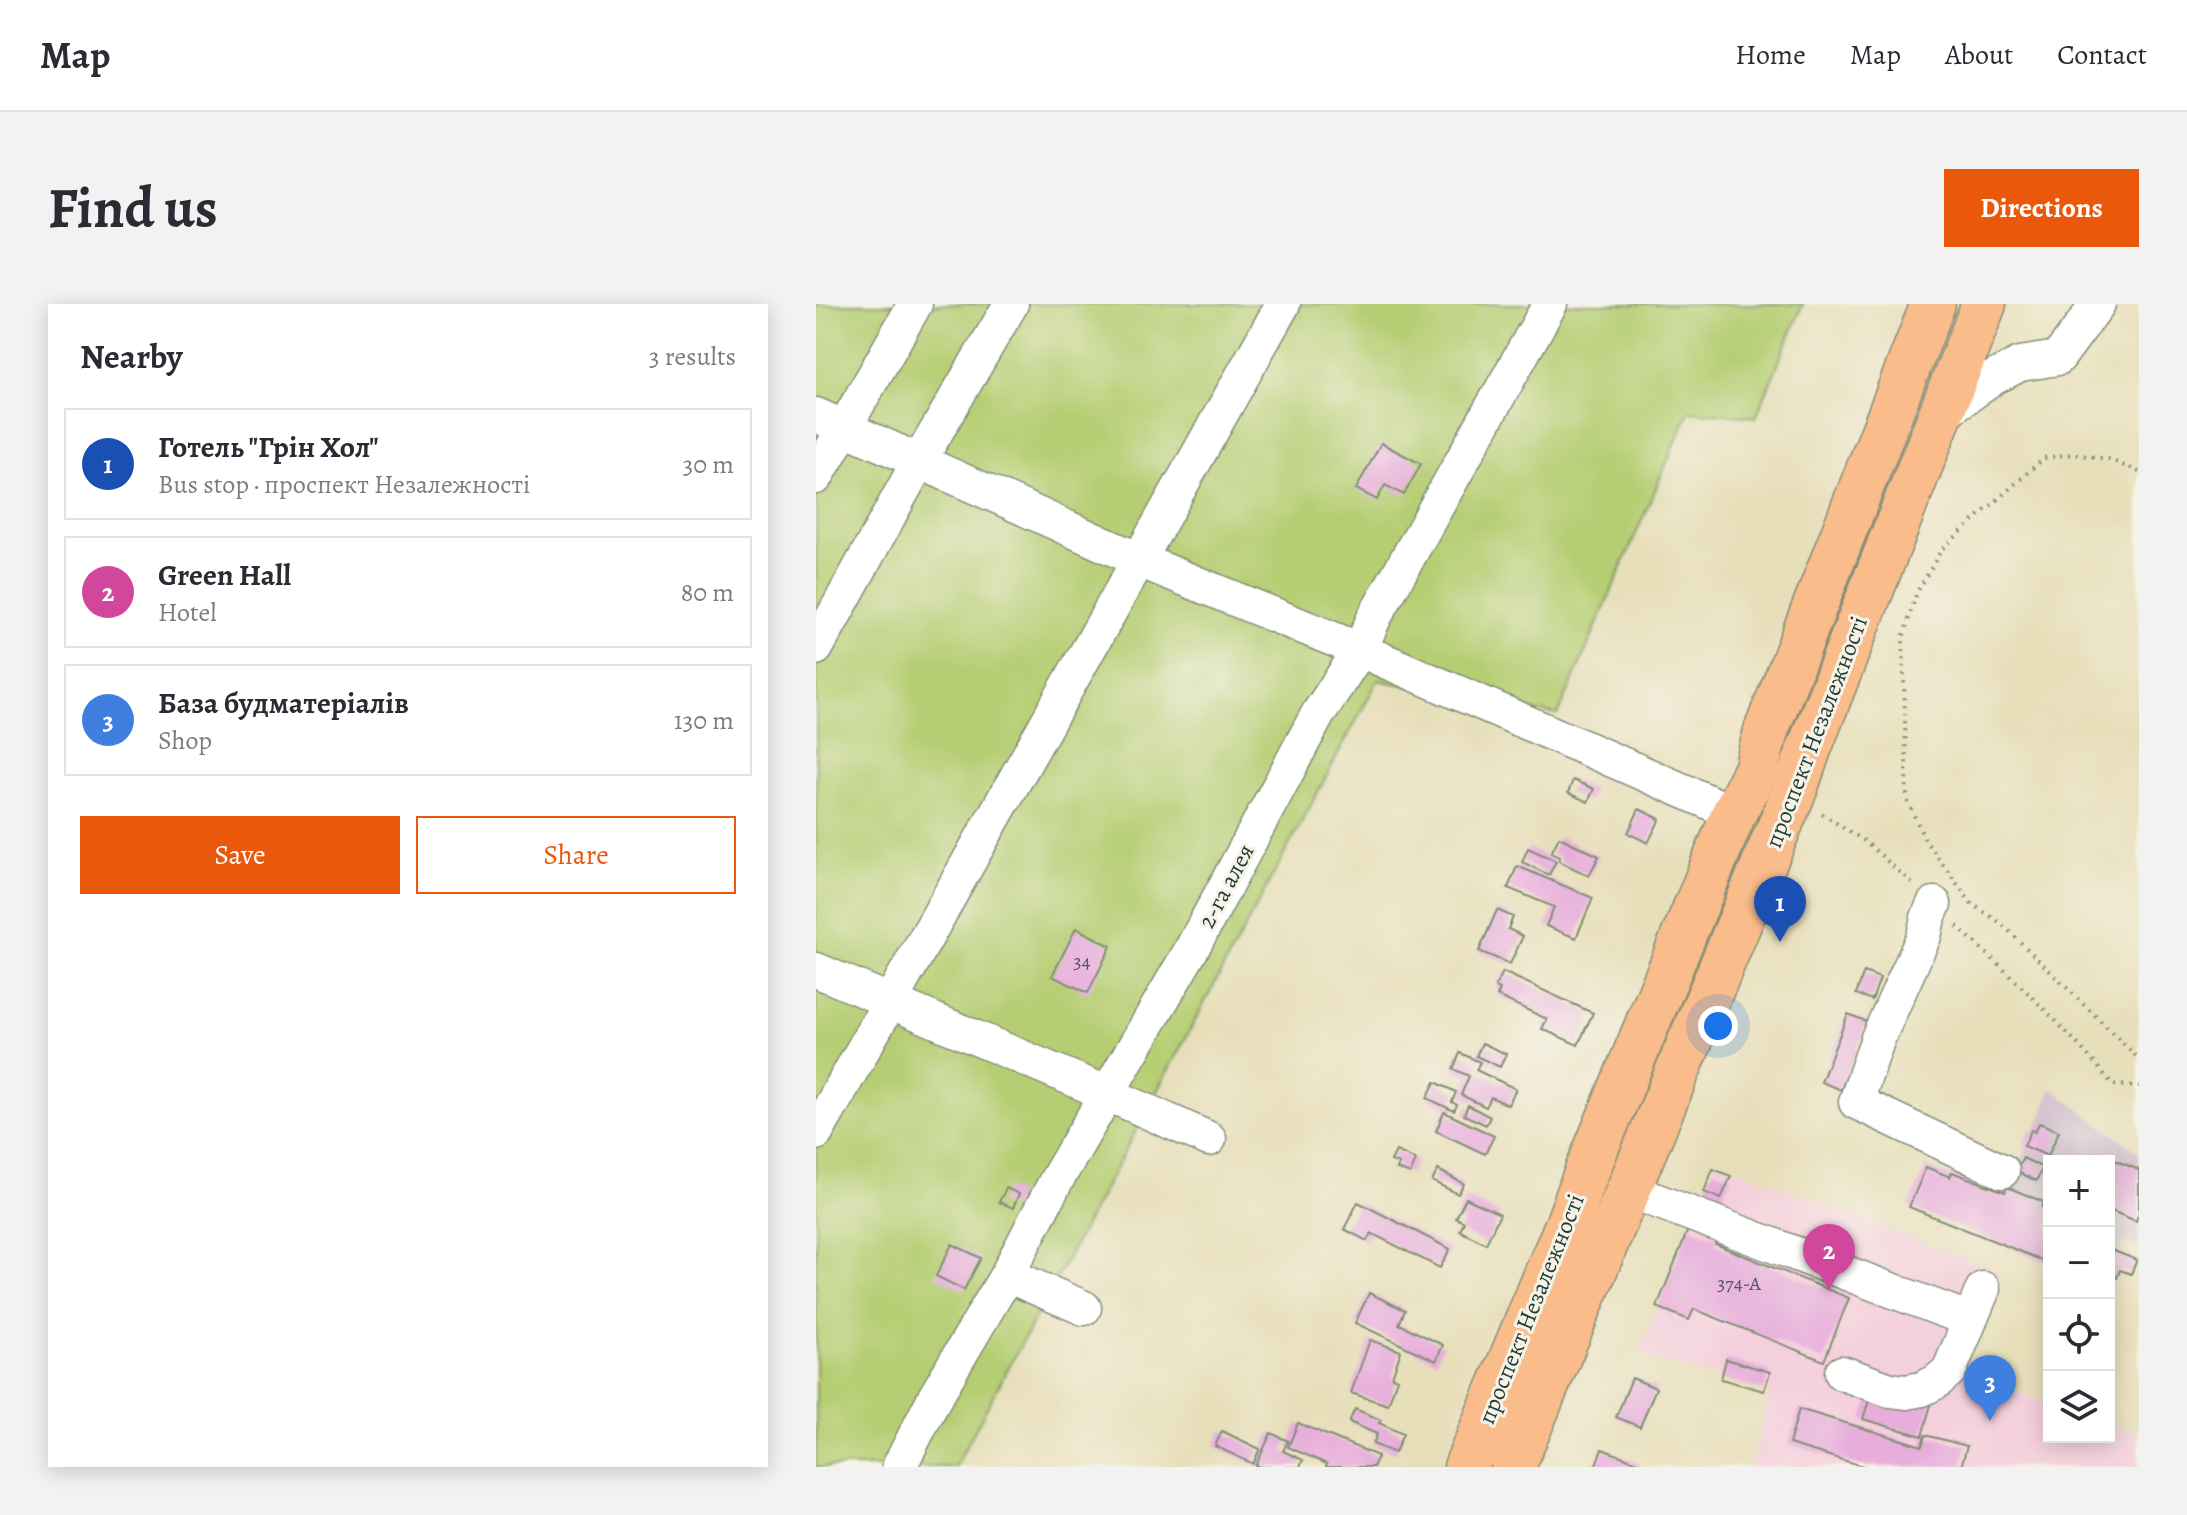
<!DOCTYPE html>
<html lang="en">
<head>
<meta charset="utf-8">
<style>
	:root { --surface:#fff; --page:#f2f2f3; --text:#2b2b33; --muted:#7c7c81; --line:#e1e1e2; --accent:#ea580c }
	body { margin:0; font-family:Alegreya,serif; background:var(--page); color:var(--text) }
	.controls { position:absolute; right:24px; bottom:24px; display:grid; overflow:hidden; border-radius:0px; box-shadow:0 4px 20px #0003 }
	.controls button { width:72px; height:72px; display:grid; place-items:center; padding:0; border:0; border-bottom:2px solid var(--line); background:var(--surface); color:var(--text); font:40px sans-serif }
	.you { position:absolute; left:902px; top:722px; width:28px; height:28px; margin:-20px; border:6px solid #fff; border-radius:50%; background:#1a73e8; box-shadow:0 0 0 12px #1a73e833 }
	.badge { display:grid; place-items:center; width:52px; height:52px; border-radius:50%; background:var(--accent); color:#fff; font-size:26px; font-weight:700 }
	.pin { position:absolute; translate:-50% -66px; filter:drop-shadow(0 2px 4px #0008) }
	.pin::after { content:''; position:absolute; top:42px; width:28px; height:24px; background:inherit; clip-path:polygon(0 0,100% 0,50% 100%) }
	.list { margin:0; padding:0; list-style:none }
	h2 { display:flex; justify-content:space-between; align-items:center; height:104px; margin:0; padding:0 32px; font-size:34px }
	h2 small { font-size:26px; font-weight:400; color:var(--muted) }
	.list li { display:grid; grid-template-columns:52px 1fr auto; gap:24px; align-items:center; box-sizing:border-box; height:112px; margin:0 16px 16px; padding:0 16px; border:2px solid var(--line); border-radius:0px }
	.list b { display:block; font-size:30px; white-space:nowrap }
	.list p { margin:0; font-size:26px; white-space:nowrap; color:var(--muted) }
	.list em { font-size:26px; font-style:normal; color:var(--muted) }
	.actions { display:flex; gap:16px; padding:24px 32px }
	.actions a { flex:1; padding:18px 0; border:2px solid var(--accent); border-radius:0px; text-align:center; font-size:28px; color:var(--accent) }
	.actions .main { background:var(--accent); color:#fff }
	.icon { flex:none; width:44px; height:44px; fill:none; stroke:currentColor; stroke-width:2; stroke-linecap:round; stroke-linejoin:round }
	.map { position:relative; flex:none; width:1323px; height:1163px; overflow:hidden; border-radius:0px }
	header { display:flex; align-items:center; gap:48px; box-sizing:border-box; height:112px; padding:0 40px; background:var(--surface); border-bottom:2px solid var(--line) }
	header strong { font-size:38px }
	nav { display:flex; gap:44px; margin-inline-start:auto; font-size:28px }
	.intro { display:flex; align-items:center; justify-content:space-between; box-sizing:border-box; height:192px; padding:0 48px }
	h1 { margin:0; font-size:56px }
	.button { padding:20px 36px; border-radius:0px; background:var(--accent); color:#fff; font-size:28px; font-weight:700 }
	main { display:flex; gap:48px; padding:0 48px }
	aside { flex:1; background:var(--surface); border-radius:0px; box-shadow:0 4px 20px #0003 }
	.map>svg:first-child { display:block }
	.built { fill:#f4cfdc }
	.industrial { fill:#d0bdcc }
	.green { fill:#b6ce73; stroke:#6a8654; stroke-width:2 }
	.building { fill:#e7aedb }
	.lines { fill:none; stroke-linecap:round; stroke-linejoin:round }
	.minor-casing { stroke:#838e77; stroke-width:37 }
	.major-casing { stroke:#838e77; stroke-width:47 }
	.path { stroke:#838e77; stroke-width:4; stroke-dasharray:2 6; stroke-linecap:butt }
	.minor { stroke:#fff; stroke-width:34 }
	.major { stroke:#f9bc8a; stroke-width:44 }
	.labels { text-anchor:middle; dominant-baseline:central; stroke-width:6; stroke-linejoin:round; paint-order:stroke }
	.number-label { font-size:20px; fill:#51595e }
	.street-label { font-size:24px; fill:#1f3d34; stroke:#f7f3e8 }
</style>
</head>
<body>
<header>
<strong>Map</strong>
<nav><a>Home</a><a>Map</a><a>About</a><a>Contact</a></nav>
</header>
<div class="intro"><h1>Find us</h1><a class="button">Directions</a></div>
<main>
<aside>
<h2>Nearby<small>3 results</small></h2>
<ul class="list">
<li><span class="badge" style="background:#1a4fb4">1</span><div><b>Готель &quot;Грін Хол&quot;</b><p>Bus stop · проспект Незалежності</p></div><em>30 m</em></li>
<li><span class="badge" style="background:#d1479c">2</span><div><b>Green Hall</b><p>Hotel</p></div><em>80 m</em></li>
<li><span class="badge" style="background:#3f7fe0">3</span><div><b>База будматеріалів</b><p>Shop</p></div><em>130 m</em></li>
</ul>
<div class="actions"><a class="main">Save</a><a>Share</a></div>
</aside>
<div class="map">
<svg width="1323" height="1163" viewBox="0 0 1323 1163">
	<rect width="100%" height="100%" fill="#f7f3e8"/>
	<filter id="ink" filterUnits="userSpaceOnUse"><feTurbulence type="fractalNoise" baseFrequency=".0125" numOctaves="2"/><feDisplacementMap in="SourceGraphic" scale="16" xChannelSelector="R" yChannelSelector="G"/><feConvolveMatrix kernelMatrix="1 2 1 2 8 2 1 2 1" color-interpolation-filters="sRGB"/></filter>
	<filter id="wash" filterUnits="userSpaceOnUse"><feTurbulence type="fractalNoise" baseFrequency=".006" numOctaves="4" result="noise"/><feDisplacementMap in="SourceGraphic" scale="32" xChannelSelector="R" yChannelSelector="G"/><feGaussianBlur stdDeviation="1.8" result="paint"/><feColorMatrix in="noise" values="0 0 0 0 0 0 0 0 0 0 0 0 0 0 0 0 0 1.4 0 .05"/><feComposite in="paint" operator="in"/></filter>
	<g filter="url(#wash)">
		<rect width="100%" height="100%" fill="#e7dfba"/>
		<!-- built -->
		<path class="built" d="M900 857 1185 969 1143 1070 1233 1099V1133H1293V1119L1323 1129V1163H935L954 1089 822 1051Z"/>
		<!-- industrial -->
		<path class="industrial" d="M1236 785 1323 849V944L1307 937 1301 948 1321 956 1315 970 1305 966 1301 974 1293 971V857H1233V947L1228 957 1093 903 1110 863 1134 873 1136 868 1189 888 1207 854 1211 843 1208 842 1215 826 1219 827 1223 819Z"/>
		<!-- green -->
		<path class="green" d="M0 0H987L940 113 873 107 742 411 562 376 139 1163H0Z
			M1085 137 1093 138 979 422 977 417Z"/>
		<g id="blocks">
			<!-- building -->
			<path class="building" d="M565 139 605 160 588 191 569 181 561 196 540 185Z
				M757 476 778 485 772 498 752 489Z
				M823 505 844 515 832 539 812 529Z
				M743 533 783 552 773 572 743 557 744 553 735 549Z
				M712 544 740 557 733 571 706 558Z
				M701 562 777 594 760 634 730 622 738 603 692 584Z
				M681 606 697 613 692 625 707 632 694 660 663 647Z
				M260 624 295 642 272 689 236 672Z
				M687 668 777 709 762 741 726 725 731 715 681 692 684 685 679 683Z
				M1048 668 1064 674 1056 696 1040 690Z
				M1032 710 1052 718 1025 786 1005 778Z
				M666 739 690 750 684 763 660 752Z
				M644 749 664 758 660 766 700 785 692 801 675 793 670 803 645 791 653 772 637 765Z
				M619 778 640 788 636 798 641 801 638 807 611 794Z
				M652 801 674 813 670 821 648 811Z
				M628 808 678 832 669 850 620 827Z
				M1223 819 1243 827 1232 852 1208 842 1215 826 1219 828Z
				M580 847 600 856 594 870 581 865 583 860 575 857Z
				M1281 849 1323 866V909L1320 917 1293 906V857H1278Z
				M1207 854 1227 864 1220 877 1200 867Z
				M1110 863 1134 873 1136 868 1189 888 1191 883 1228 898 1226 903 1233 906V946L1228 957 1093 903Z
				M897 865 915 872 905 895 888 888Z
				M622 866 648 880 642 890 616 877Z
				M190 884 203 890 197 904 183 898Z
				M650 894 684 910 670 940 644 927 648 918 640 914Z
				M542 898 634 945 624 964 555 929 551 937 528 925Z
				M873 923 901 934 899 940 1033 994 1008 1057 878 1005 873 1016 841 1003Z
				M136 940 165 954 148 986 120 972Z
				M1293 945 1321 956 1315 970 1304 966 1301 974 1293 971Z
				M553 989 589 1006 583 1020 627 1041 620 1057 539 1019Z
				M554 1036 585 1047 576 1073 581 1075 572 1101 535 1089Z
				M910 1055 954 1068 948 1087 905 1075Z
				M816 1074 840 1084 824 1123 800 1113Z
				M1056 1087 1116 1097 1106 1132 1047 1115Z
				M539 1105 565 1116 563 1119 587 1130 579 1149 557 1140 561 1130 533 1118Z
				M983 1105 1106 1142 1109 1131 1151 1142 1145 1163H1050L973 1140Z
				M482 1119 562 1152 557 1163H510L511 1160 472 1143Z
				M406 1127 444 1145 437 1160 399 1142Z
				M455 1129 472 1137 467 1147 487 1156 484 1163H444L440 1161Z
				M786 1145 824 1159 822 1163H779Z"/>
		</g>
	</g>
	<g filter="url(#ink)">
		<use href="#blocks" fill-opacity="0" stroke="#838e77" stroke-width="2"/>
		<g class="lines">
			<!-- minor casing -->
			<g class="minor-casing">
				<path id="minor" d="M0 111 323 256 544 346 918 509
					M1124 111 1177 74 1204 60 1242 54 1282 0
					M0 173 99 0
					M0 344 103 157 195 0
					M1118 600 1112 614 1108 632 1062 734 1040 798 1186 867
					M0 666 290 789 393 835
					M0 829 467 0
					M812 886 1154 1016
					M191 971 268 1004
					M1026 1069 1074 1086 1090 1088 1106 1085 1120 1078 1133 1067 1167 985
					M83 1163 119 1093 191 971 241 875 374 648 502 410 544 346 558 314 581 273 734 0"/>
			</g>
			<!-- major casing -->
			<g class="major-casing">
				<path id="major" d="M650 1163 753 916 769 872 918 509 940 466 950 427 1117 0
					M697 1163 980 483 993 445 1168 0"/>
			</g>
			<!-- path -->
			<path class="path" d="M1323 168 1292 155 1258 150 1228 154 1126 245 1101 288 1087 334 1091 496 1109 536 1156 600 1186 620 1323 755
				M1006 510 1050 538 1097 580
				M1141 622C1196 673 1250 723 1297 781L1323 782"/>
			<!-- minor -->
			<use href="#minor" class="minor"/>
			<!-- major -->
			<use href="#major" class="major"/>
		</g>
	</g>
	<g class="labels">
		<!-- number labels -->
		<g class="number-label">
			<text x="266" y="657">34</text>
			<text x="923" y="979">374-А</text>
		</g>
		<!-- street labels -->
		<g class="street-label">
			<text transform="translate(1000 428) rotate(-69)">проспект Незалежності</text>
			<text transform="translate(410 582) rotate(-62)">2-га алея</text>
			<text transform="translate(715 1005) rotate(-68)">проспект Незалежності</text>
		</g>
	</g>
</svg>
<div class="controls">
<button>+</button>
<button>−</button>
<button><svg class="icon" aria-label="locate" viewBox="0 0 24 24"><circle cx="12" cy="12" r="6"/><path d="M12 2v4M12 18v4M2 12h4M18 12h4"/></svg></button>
<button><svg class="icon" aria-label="layers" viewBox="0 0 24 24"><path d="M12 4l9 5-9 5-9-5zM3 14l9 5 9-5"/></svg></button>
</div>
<div class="you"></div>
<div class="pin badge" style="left:964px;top:638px;background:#1a4fb4">1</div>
<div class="pin badge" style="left:1013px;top:986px;background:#d1479c">2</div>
<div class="pin badge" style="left:1174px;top:1117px;background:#3f7fe0">3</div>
</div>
</main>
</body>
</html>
